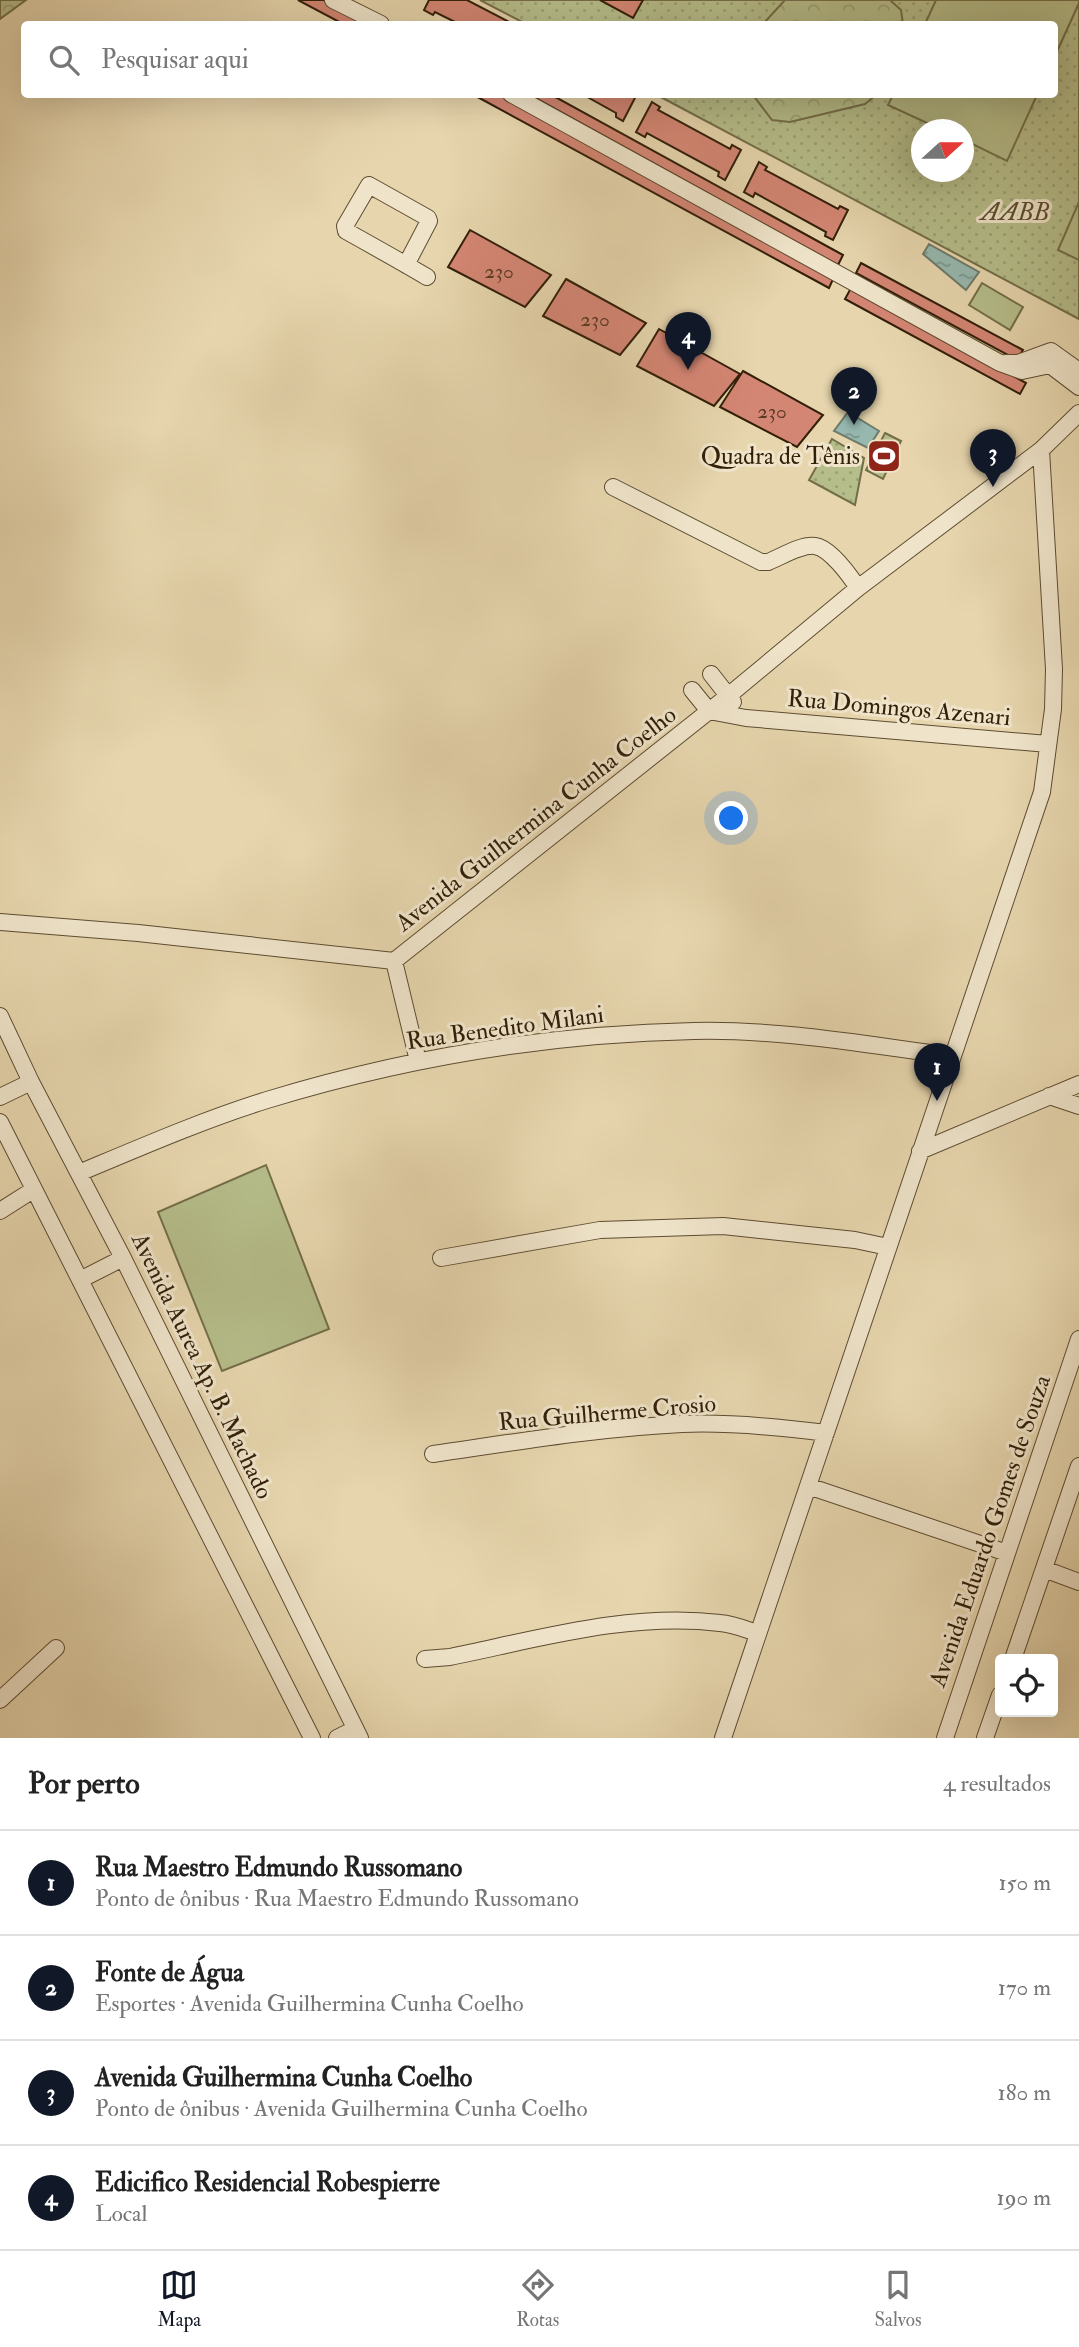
<!DOCTYPE html>
<html lang="pt">
<head>
<meta charset="utf-8">
<style>
	:root { --surface:#fff; --page:#f2f2f2; --text:#222; --muted:#767676; --line:#e0e0e0; --accent:#111827 }
	body { margin:0; font-family:"IM FELL Double Pica",serif; background:var(--page); color:var(--text) }
	.controls { position:absolute; right:21px; bottom:21px; display:grid; overflow:hidden; border-radius:7px; box-shadow:0 7px 28px #0002 }
	.controls button { width:63px; height:63px; display:grid; place-items:center; padding:0; border:0; border-bottom:2px solid var(--line); background:var(--surface); color:var(--text); font:35px sans-serif }
	.compass { position:absolute; left:911px; top:119px; width:63px; height:63px; border-radius:50%; background:var(--surface); box-shadow:0 7px 28px #0002; rotate:69deg }
	.you { position:absolute; left:732px; top:819px; width:24px; height:24px; margin:-18px; border:5px solid #fff; border-radius:50%; background:#1a73e8; box-shadow:0 0 0 10px #1a73e833 }
	.badge { display:grid; place-items:center; width:46px; height:46px; border-radius:50%; background:var(--accent); color:#fff; font-size:23px; font-weight:700 }
	.pin { position:absolute; translate:-50% -58px; filter:drop-shadow(0 2px 4px #0008) }
	.pin::after { content:''; position:absolute; top:37px; width:24px; height:21px; background:inherit; clip-path:polygon(0 0,100% 0,50% 100%) }
	.list { margin:0; padding:0; list-style:none }
	h2 { display:flex; justify-content:space-between; align-items:center; height:91px; margin:0; padding:0 28px; font-size:30px }
	h2 small { font-size:23px; font-weight:400; color:var(--muted) }
	.list li { display:grid; grid-template-columns:46px 1fr auto; gap:21px; align-items:center; box-sizing:border-box; height:105px; padding:0 28px; border-top:2px solid var(--line) }
	.list b { display:block; font-size:26px; white-space:nowrap }
	.list p { margin:0; font-size:23px; white-space:nowrap; color:var(--muted) }
	.list em { font-size:23px; font-style:normal; color:var(--muted) }
	.icon { flex:none; width:38px; height:38px; fill:none; stroke:currentColor; stroke-width:2; stroke-linecap:round; stroke-linejoin:round }
	.map { position:relative; flex:none; width:1079px; height:1738px; overflow:hidden }
	.search { position:absolute; background:var(--surface); box-shadow:0 7px 28px #0002; left:21px; right:21px; top:21px; height:77px; display:flex; align-items:center; gap:18px; box-sizing:border-box; padding:0 24px; border-radius:7px; color:var(--muted); font-size:26px }
	.sheet { height:511px; background:var(--surface) }
	nav { display:flex; justify-content:space-around; align-items:center; box-sizing:border-box; height:98px; border-top:2px solid var(--line); background:var(--surface); font-size:19px; color:var(--muted) }
	nav a { display:grid; justify-items:center; gap:4px }
	nav .on { color:var(--accent) }
	.map>svg:first-child { display:block }
	.grass { fill:url(#grass-dots); stroke:#736e49; stroke-width:2; fill-rule:evenodd }
	.forest { fill:url(#forest-crowns); stroke:#736e49; stroke-width:2 }
	.garden { fill:#b5bd8a; stroke:#736e49; stroke-width:2 }
	.water { fill:url(#water-ripples); stroke:#6e7b6c; stroke-width:2 }
	.building { fill:#d48674; stroke:#311f08; stroke-width:2 }
	.lines { fill:none; stroke-linecap:round; stroke-linejoin:round }
	.minor-casing { stroke:#5e4c31; stroke-width:18 }
	.minor { stroke:#efe4ca; stroke-width:16 }
	.labels { text-anchor:middle; dominant-baseline:central; stroke-width:6; stroke-linejoin:round; paint-order:stroke }
	.number-label { font-size:21px; fill:#5a3923 }
	.park-label { font-size:24px; font-style:italic; fill:#594e2f; stroke:#efe4ca }
	.poi-label { font-size:24px; fill:#311f08; stroke:#efe4ca; text-anchor:end }
	.street-label { font-size:24px; fill:#311f08; stroke:#efe4ca }
</style>
</head>
<body>
<div class="map">
<svg width="1079" height="1738" viewBox="0 0 1079 1738">
	<defs>
		<pattern id="grass-dots" width="8" height="8" patternUnits="userSpaceOnUse" patternTransform="scale(1.75)"><rect width="8" height="8" fill="#b5bd8a"/><path d="M2 2h.1M6 6h.1" fill="none" stroke="#9ca276" stroke-width="1.8" stroke-linecap="round"/></pattern>
		<pattern id="forest-crowns" width="20" height="18" patternUnits="userSpaceOnUse" patternTransform="scale(1.75)"><rect width="20" height="18" fill="#b5bd8a"/><path d="M2 6a3 3 0 1 1 6 0M12 15a3 3 0 1 1 6 0" fill="none" stroke="#9ca276"/></pattern>
		<pattern id="water-ripples" width="26" height="14" patternUnits="userSpaceOnUse" patternTransform="scale(1.75)"><rect width="26" height="14" fill="#96b8ae"/><path d="M2 4q2-2 4 0t4 0M15 11q2-2 4 0t4 0" fill="none" stroke="#7b958c"/></pattern>
	</defs>
	<rect width="100%" height="100%" fill="#e6d5ad"/>
	<filter id="stains"><feTurbulence type="fractalNoise" baseFrequency=".00286" numOctaves="4"/><feColorMatrix values="0 0 0 0 .2 0 0 0 0 .09 0 0 0 0 .02 0 0 0 .5 -.17"/></filter>
	<radialGradient id="worn" r=".72"><stop offset=".6" stop-color="#630" stop-opacity="0"/><stop offset="1" stop-color="#630" stop-opacity=".3"/></radialGradient>
	<!-- grass -->
	<path class="grass" d="M480 0H1079V319L657 95 1054 94V24H526ZM922 130H964V172H922Z
		M832 439 864 458 855 505 809 480Z"/>
	<!-- forest -->
	<path class="forest" d="M0 0H26L0 19Z
		M785 0H890L901 10 903 24H763Z
		M753 95H876L865 104 790 122 772 120Z"/>
	<!-- garden -->
	<path class="garden" d="M936 0H1079V3L1055 56 1054 24H925Z
		M893 95V94L1037 95 1007 161 964 140V130L940 129 888 105Z
		M1079 202V260L1058 250Z
		M982 283 1023 307 1010 330 969 305Z
		M885 433 901 441 883 479 866 470Z
		M266 1165 329 1329 222 1371 158 1212Z"/>
	<!-- water -->
	<path class="water" d="M929 244 979 272 966 290 923 254Z
		M848 412 879 431 868 448 834 431Z"/>
	<!-- building -->
	<path class="building" d="M298 0H324L369 24H343Z
		M429 0H467L513 24H459L435 12 433 15 424 10Z
		M600 0H643L633 18Z
		M472 94H498L834 277 829 288Z
		M528 94H550L843 255 838 265Z
		M582 94H637L623 121 616 117V113Z
		M652 102 660 107 658 110 730 149 732 145 741 150 725 180 718 176 719 172 647 133 645 137 636 132Z
		M759 162 767 167 765 170 838 209 840 206 848 210 833 240 825 236 826 232 755 193 753 197 744 192Z
		M470 230 551 275 525 307 448 267Z
		M861 263 1023 350 1017 360 856 273Z
		M566 279 646 323 620 355 543 316Z
		M851 288 1026 383 1020 394 845 299Z
		M659 329 740 374 714 406 637 366Z
		M743 371 823 415 797 447 720 407Z"/>
	<g class="lines">
		<!-- minor casing -->
		<g class="minor-casing">
			<path id="minor" d="M333 0 381 24
				M511 94 1000 363 1022 371 1050 365 1079 387
				M406 265 429 221 428 218 369 185 345 226 346 231C373 246 400 261 427 277
				M1005 363H1018L1051 351 1079 371
				M613 487 761 562H768C781 557 801 544 815 546 830 548 850 576 858 588
				M711 674 733 702
				M692 690 709 711 746 718 1048 744
				M0 922 138 933 394 961 728 696 858 588 1041 450 1079 413
				M394 961 418 1061
				M0 1016 31 1082 123 1258 360 1738
				M1049 1096 1079 1106
				M0 1097 31 1082
				M0 1122 312 1738
				M920 1151 1079 1084
				M79 1173C141 1147 203 1120 267 1100 405 1058 550 1034 694 1031 781 1029 867 1045 953 1056
				M0 1211 33 1190
				M441 1258 600 1230 723 1226 855 1240 888 1247
				M80 1280 123 1258
				M433 1454C516 1442 599 1428 682 1424 730 1422 779 1427 826 1433
				M808 1486 1007 1553
				M1044 1569 1079 1582
				M425 1659 450 1657C538 1639 630 1612 720 1623 733 1624 745 1629 757 1633
				M1013 1659 1079 1466
				M0 1700 56 1648
				M337 1738 355 1729
				M723 1738 1042 792 1053 709 1054 669 1041 450
				M945 1738 1079 1339
				M985 1738 1000 1695"/>
		</g>
		<!-- minor -->
		<use href="#minor" class="minor"/>
	</g>
	<!-- icons -->
	<defs>
		<g id="stadium-square" transform="scale(1.75)"><rect x="-9" y="-9" width="18" height="18" rx="4" fill="#8f2418" stroke="#efe4ca"/><path d="M0-5a6.5 5 0 1 0 0 10a6.5 5 0 1 0 0-10ZM-3.5-1.8h7v3.6h-7Z" fill="#fff"/></g>
	</defs>
	<g fill-rule="evenodd">
		<use href="#stadium-square" x="884" y="456"/>
	</g>
	<g class="labels">
		<!-- number labels -->
		<g class="number-label">
			<text x="499" y="271">230</text>
			<text x="595" y="319">230</text>
			<text x="772" y="411">230</text>
		</g>
		<!-- park labels -->
		<g class="park-label">
			<text x="1015" y="212">AABB</text>
		</g>
		<!-- poi labels -->
		<g class="poi-label">
			<text x="860" y="456">Quadra de Tênis</text>
		</g>
		<!-- street labels -->
		<g class="street-label">
			<text transform="translate(899 708) rotate(5)">Rua Domingos Azenari</text>
			<text transform="translate(536 819) rotate(-38)">Avenida Guilhermina Cunha Coelho</text>
			<text transform="translate(505 1028) rotate(-8)">Rua Benedito Milani</text>
			<text transform="translate(202 1366) rotate(64)">Avenida Aurea Ap. B. Machado</text>
			<text transform="translate(607 1413) rotate(-5)">Rua Guilherme Crosio</text>
			<text transform="translate(990 1531) rotate(-71)">Avenida Eduardo Gomes de Souza</text>
		</g>
	</g>
	<rect width="100%" height="100%" filter="url(#stains)"/>
	<rect width="100%" height="100%" fill="url(#worn)"/>
</svg>
<div class="controls">
<button><svg class="icon" aria-label="locate" viewBox="0 0 24 24"><circle cx="12" cy="12" r="6"/><path d="M12 2v4M12 18v4M2 12h4M18 12h4"/></svg></button>
</div>
<svg class="compass" viewBox="-18 -18 36 36"><path d="M0-13l5 13h-10z" fill="#e53935"/><path d="M0 13l5-13h-10z" fill="#767676"/></svg>
<div class="you"></div>
<div class="pin badge" style="left:937px;top:1101px">1</div>
<div class="pin badge" style="left:854px;top:425px">2</div>
<div class="pin badge" style="left:993px;top:487px">3</div>
<div class="pin badge" style="left:688px;top:370px">4</div>
<div class="search"><svg class="icon" aria-label="search" viewBox="0 0 24 24"><circle cx="10" cy="10" r="6"/><path d="M15 15l6 6"/></svg>Pesquisar aqui</div>
</div>
<section class="sheet">
<h2>Por perto<small>4 resultados</small></h2>
<ul class="list">
<li><span class="badge">1</span><div><b>Rua Maestro Edmundo Russomano</b><p>Ponto de ônibus · Rua Maestro Edmundo Russomano</p></div><em>150 m</em></li>
<li><span class="badge">2</span><div><b>Fonte de Água</b><p>Esportes · Avenida Guilhermina Cunha Coelho</p></div><em>170 m</em></li>
<li><span class="badge">3</span><div><b>Avenida Guilhermina Cunha Coelho</b><p>Ponto de ônibus · Avenida Guilhermina Cunha Coelho</p></div><em>180 m</em></li>
<li><span class="badge">4</span><div><b>Edicifico Residencial Robespierre</b><p>Local</p></div><em>190 m</em></li>
</ul>
</section>
<nav>
<a class="on"><svg class="icon" aria-label="map" viewBox="0 0 24 24"><path d="M3 6l6-2 6 2 6-2v14l-6 2-6-2-6 2zM9 4v14M15 6v14"/></svg>Mapa</a>
<a><svg class="icon" aria-label="directions" viewBox="0 0 24 24"><path d="M12 3l9 9-9 9-9-9zM9 14v-3h6M13 9l2 2-2 2"/></svg>Rotas</a>
<a><svg class="icon" aria-label="saved" viewBox="0 0 24 24"><path d="M7 4h10v16l-5-4-5 4z"/></svg>Salvos</a>
</nav>
</body>
</html>
